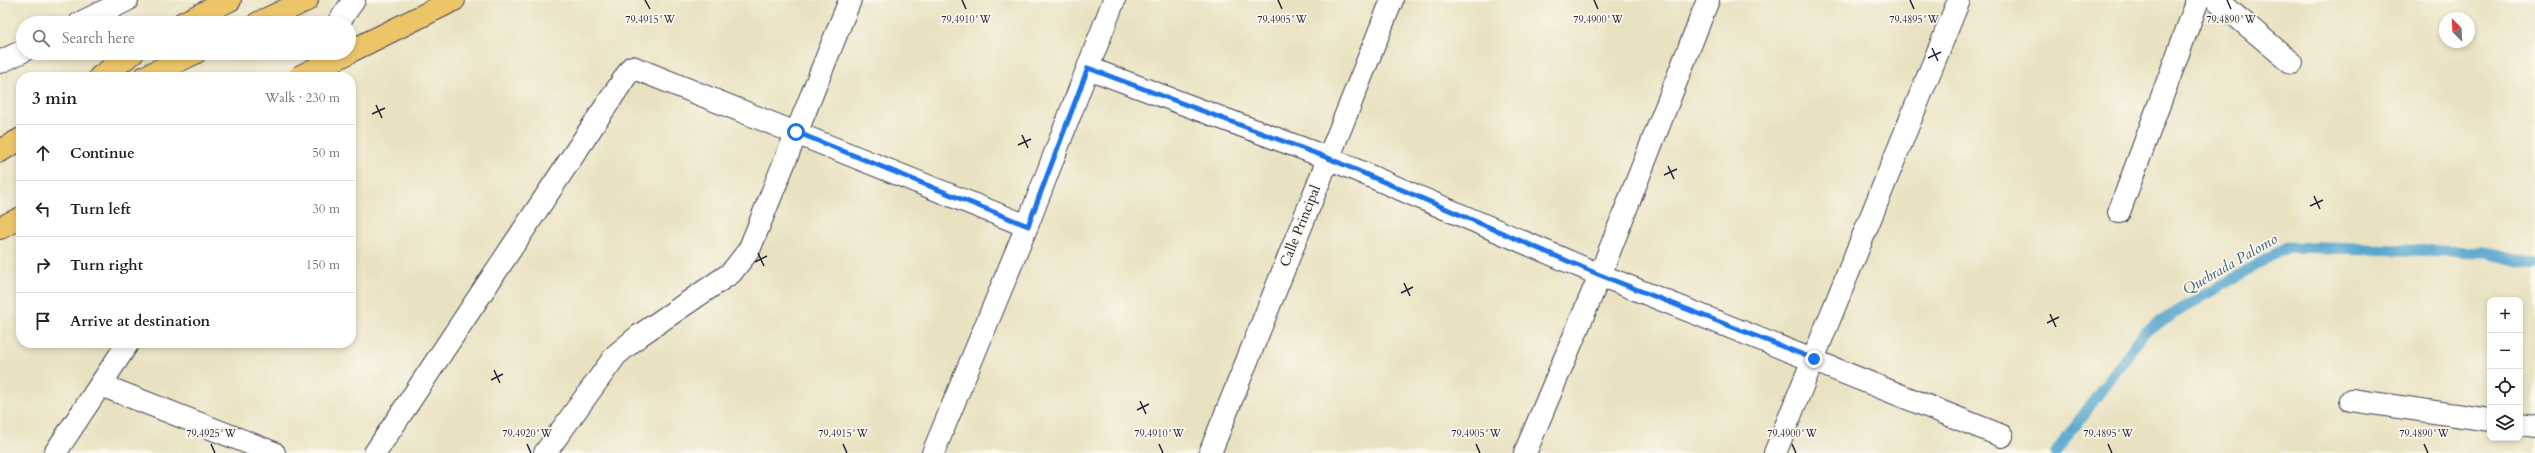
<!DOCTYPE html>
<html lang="en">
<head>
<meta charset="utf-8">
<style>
	:root { --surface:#fff; --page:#f6f6f6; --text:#222; --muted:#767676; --line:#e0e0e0 }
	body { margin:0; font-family:Cardo,serif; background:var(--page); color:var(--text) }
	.controls { position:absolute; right:12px; bottom:12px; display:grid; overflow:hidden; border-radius:8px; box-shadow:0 2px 6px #0003 }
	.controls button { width:36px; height:36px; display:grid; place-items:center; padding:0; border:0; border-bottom:1px solid var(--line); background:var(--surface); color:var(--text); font:20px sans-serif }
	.compass { position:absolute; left:2439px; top:12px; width:36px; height:36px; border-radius:50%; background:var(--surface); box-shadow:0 2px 6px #0003; rotate:336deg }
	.stop { position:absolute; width:12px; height:12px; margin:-9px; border:3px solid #1a73e8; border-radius:50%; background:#fff }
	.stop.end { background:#1a73e8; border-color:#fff; box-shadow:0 1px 4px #0008 }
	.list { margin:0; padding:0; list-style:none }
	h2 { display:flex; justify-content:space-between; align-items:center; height:52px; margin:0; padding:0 16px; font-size:17px }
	h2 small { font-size:13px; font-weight:400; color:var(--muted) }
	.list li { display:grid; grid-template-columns:26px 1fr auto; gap:12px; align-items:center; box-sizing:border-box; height:56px; padding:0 16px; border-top:1px solid var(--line) }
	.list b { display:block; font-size:15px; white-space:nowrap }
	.list em { font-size:13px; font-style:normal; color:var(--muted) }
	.icon { flex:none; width:22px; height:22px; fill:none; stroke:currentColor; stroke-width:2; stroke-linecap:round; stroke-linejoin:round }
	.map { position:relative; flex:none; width:2535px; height:453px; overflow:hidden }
	.search { position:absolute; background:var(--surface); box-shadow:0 2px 6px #0003; left:16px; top:16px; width:340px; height:44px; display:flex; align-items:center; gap:10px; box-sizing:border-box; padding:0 14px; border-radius:22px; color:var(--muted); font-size:15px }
	.panel { position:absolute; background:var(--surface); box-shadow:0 2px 6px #0003; left:16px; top:72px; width:340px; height:276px; border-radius:16px }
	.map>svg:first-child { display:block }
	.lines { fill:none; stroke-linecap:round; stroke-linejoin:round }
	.stream { stroke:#53a4cd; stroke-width:11 }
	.minor-casing { stroke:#403f4f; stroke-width:24 }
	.highway-casing { stroke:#403f4f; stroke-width:24 }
	.minor { stroke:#fff; stroke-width:22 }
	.highway { stroke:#edc569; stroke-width:22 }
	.highway-bridge-casing { stroke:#403f4f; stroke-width:24; stroke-linecap:butt }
	.highway-bridge { stroke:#edc569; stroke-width:22 }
	.route { stroke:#1a73e8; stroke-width:5 }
	.ticks { fill:none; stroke:#22223b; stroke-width:1.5 }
	.labels { text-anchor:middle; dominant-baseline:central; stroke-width:3.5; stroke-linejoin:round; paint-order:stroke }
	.street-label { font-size:14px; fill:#22223b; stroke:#fbf7ec }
	.water-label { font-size:15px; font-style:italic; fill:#385c7d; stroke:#fbf7ec }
	.ticks-label { font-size:10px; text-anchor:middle; fill:#22223b; stroke:#fbf7ec; stroke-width:3.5; stroke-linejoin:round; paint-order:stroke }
</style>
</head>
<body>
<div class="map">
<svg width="2535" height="453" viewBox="0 0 2535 453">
	<rect width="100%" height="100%" fill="#fbf7ec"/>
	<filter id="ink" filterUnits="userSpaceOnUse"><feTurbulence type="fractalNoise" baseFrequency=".025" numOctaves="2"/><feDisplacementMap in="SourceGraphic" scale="8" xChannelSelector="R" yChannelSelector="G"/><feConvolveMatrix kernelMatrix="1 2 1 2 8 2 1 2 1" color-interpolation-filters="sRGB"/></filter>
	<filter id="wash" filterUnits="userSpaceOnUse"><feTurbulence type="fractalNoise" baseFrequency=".012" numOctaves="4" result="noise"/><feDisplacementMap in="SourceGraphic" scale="16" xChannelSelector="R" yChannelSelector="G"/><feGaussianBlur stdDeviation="0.9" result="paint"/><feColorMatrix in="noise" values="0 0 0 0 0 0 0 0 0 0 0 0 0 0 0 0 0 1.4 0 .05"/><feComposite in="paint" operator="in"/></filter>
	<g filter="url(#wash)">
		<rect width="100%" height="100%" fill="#e9e2c1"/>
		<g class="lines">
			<!-- stream -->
			<path class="stream" d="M2055 453 2146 330 2287 247 2482 252 2535 265"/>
		</g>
	</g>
	<g filter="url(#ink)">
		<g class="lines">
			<!-- minor casing -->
			<g class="minor-casing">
				<path id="minor" d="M2217 0 2292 63
					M80 23 127 0
					M338 23 354 0
					M0 62 23 51
					M1088 68 1328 158 1600 275 2002 436
					M2119 212 2198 0
					M101 385 274 453
					M2351 400 2490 420
					M2520 424 2535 426
					M55 453 128 343
					M375 453 632 67 1027 226
					M545 453 616 355 640 335 731 273 749 250 850 0
					M933 453 1027 226 1114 0
					M1210 453 1392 0
					M1525 453 1600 275 1708 0
					M1775 453 1959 0"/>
			</g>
			<!-- highway casing -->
			<g class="highway-casing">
				<path id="highway" d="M183 23 230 0
					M258 23 307 0
					M349 52 454 0
					M100 77 133 53
					M145 77 195 53
					M0 151 21 139
					M0 228 21 218"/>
			</g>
			<!-- minor -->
			<use href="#minor" class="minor"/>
			<!-- highway -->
			<use href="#highway" class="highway"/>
			<!-- highway-bridge casing -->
			<g class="highway-bridge-casing">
				<path id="highway-bridge" d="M299 77 348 53"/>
			</g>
			<!-- highway-bridge -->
			<use href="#highway-bridge" class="highway-bridge"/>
		</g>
	</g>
	<g class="lines" filter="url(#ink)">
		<!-- route -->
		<path class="route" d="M796 132 1028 226 1088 68 1328 158 1600 275 1814 359"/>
	</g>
	<!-- ticks -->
	<path class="ticks" d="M645 0 650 9M962 0 966 9M1278 0 1282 9M1594 0 1598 9M1910 0 1914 9M2227 0 2231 9M1932 48 1938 61M1928 58 1941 52M376 105 382 118M372 114 385 108M1022 135 1028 148M1018 145 1031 139M1668 166 1674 179M1664 175 1677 169M2314 196 2320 209M2310 206 2323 200M758 253 764 266M755 262 767 256M1404 283 1410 296M1401 293 1413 287M2050 314 2056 327M2047 323 2059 317M494 370 500 383M491 380 503 374M1140 401 1146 414M1137 410 1149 404M211 444 215 453M527 444 531 453M843 444 847 453M1159 444 1163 453M1476 444 1480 453M1792 444 1796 453M2108 444 2112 453M2424 444 2428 453"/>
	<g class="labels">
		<!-- street labels -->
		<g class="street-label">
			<text transform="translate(1300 226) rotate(-68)">Calle Principal</text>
		</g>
		<!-- water labels -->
		<g class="water-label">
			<text transform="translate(2230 264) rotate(-30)">Quebrada Palomo</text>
		</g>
	</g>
	<g class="ticks-label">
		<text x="966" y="23">79.4910°W</text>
		<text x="1598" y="23">79.4900°W</text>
		<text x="1914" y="23">79.4895°W</text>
		<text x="650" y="23">79.4915°W</text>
		<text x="1282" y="23">79.4905°W</text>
		<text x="2231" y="23">79.4890°W</text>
		<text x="211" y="437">79.4925°W</text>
		<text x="527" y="437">79.4920°W</text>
		<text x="843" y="437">79.4915°W</text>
		<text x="1159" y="437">79.4910°W</text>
		<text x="1476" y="437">79.4905°W</text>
		<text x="1792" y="437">79.4900°W</text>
		<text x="2108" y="437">79.4895°W</text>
		<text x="2424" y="437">79.4890°W</text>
	</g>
</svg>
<div class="controls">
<button>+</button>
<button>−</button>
<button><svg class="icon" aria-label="locate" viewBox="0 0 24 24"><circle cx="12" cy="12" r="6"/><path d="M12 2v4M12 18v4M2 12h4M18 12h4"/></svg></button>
<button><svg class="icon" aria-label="layers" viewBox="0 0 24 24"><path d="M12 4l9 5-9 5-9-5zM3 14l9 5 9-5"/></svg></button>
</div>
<svg class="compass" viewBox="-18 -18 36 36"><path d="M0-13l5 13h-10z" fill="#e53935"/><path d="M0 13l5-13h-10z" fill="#767676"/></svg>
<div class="stop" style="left:796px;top:132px"></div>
<div class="stop end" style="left:1814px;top:359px"></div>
<div class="search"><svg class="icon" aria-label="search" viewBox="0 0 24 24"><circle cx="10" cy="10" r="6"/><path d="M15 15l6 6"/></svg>Search here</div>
<section class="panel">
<h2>3 min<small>Walk · 230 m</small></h2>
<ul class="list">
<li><svg class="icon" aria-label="ahead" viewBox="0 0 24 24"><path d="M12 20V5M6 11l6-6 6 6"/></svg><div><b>Continue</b></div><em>50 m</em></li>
<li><svg class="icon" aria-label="left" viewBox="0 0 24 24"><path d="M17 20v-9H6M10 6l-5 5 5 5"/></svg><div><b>Turn left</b></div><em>30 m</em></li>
<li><svg class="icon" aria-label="right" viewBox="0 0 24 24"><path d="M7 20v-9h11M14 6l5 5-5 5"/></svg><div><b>Turn right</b></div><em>150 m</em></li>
<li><svg class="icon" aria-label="arrive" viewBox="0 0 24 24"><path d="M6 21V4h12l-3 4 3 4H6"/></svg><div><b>Arrive at destination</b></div></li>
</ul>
</section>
</div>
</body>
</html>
